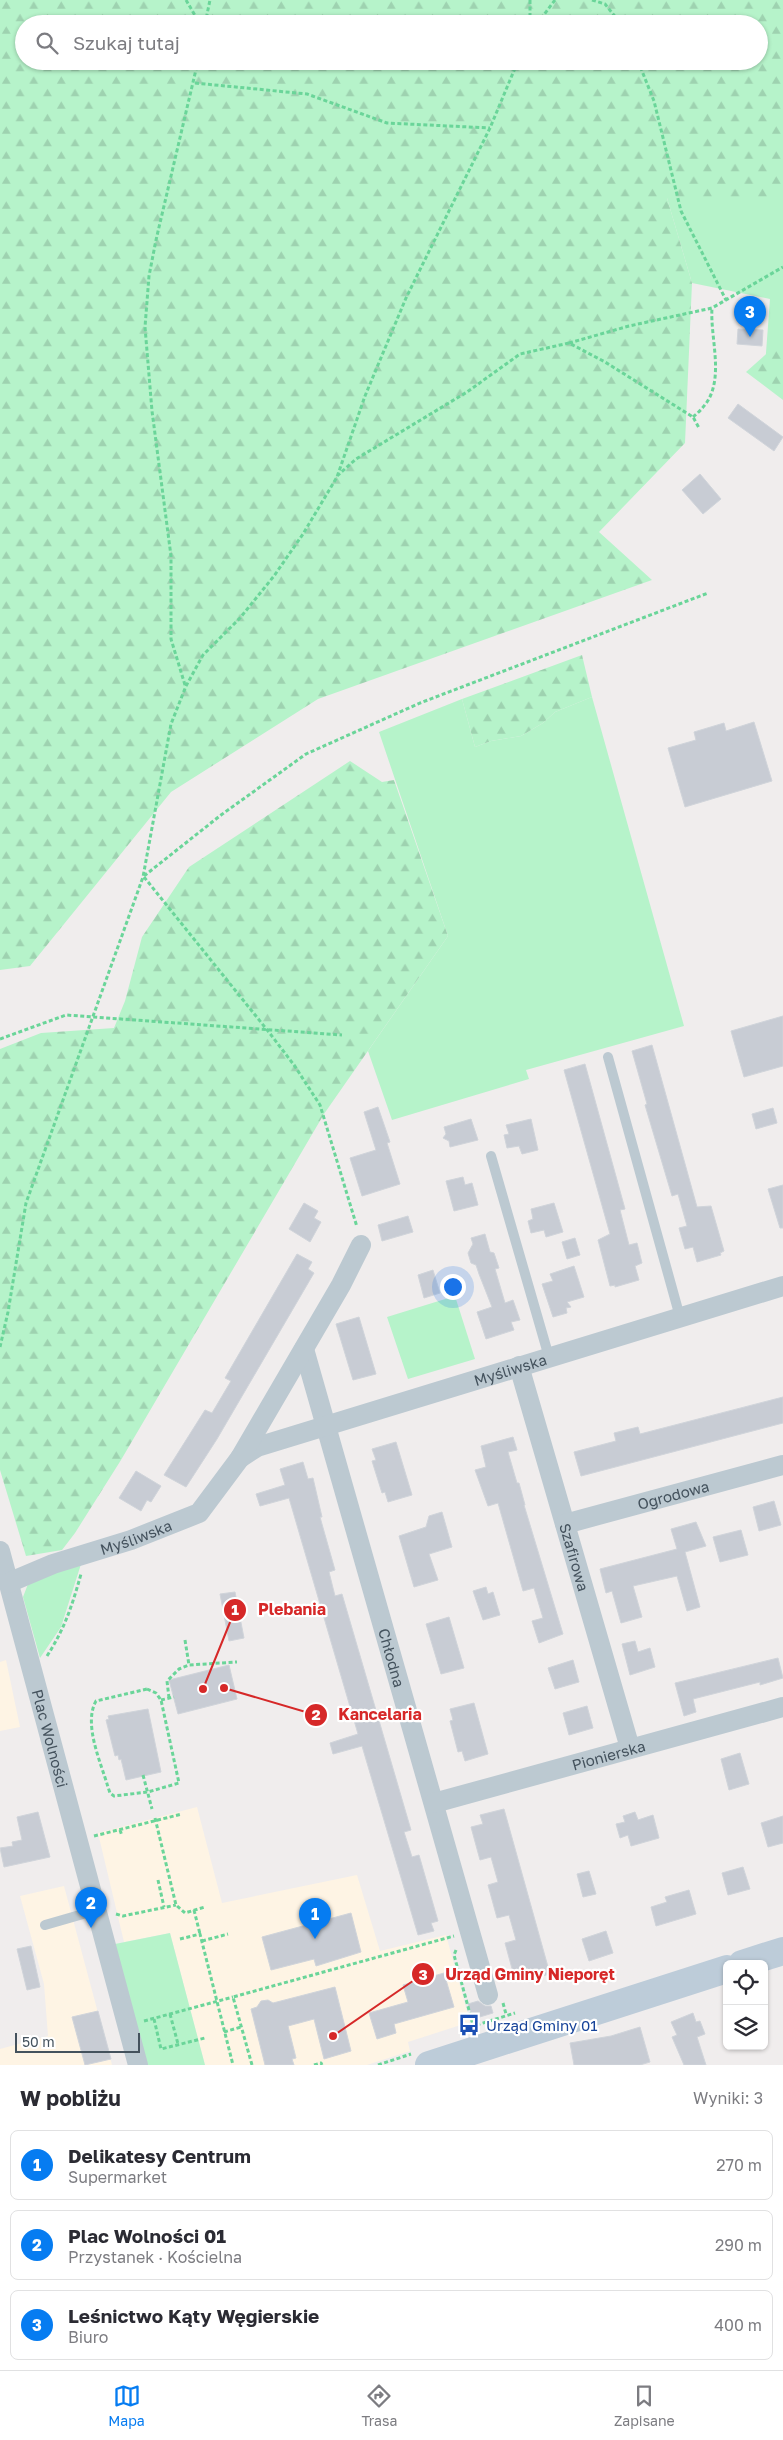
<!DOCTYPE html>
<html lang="pl">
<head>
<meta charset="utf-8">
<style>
	:root { --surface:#fff; --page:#f7f7f7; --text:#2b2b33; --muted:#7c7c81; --line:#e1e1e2; --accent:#067cf1 }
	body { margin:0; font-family:"Golos Text",sans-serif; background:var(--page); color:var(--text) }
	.controls { position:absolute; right:15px; bottom:15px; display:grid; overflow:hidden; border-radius:8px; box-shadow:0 1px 4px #0004 }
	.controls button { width:45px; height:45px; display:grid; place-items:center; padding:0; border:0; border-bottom:1px solid var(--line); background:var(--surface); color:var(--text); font:25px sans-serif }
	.scale { position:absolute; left:15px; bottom:12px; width:125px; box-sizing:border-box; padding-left:5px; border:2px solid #44525d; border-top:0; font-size:14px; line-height:18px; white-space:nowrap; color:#44525d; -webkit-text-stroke:4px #fff; paint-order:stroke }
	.you { position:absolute; left:452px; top:1286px; width:18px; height:18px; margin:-12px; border:4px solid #fff; border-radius:50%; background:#1a73e8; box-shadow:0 0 0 8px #1a73e833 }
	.badge { display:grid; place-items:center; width:32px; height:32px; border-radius:50%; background:var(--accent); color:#fff; font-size:16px; font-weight:700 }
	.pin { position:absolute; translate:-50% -41px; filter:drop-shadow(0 1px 2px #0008) }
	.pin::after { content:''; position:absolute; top:26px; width:18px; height:15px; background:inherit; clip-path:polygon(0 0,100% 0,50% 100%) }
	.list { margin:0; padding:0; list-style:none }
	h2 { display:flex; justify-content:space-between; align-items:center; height:65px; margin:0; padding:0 20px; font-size:21px }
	h2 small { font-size:16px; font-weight:400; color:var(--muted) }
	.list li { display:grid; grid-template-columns:32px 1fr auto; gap:15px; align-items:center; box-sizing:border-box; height:70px; margin:0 10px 10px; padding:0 10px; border:1px solid var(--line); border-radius:8px }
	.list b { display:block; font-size:19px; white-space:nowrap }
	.list p { margin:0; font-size:16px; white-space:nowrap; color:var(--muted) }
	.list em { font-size:16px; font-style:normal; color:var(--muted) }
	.icon { flex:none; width:28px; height:28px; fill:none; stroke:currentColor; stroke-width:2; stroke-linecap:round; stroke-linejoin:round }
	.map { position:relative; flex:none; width:783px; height:2065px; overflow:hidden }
	.search { position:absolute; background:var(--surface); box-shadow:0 1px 4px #0004; left:15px; right:15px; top:15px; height:55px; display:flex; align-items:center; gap:12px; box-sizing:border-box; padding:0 18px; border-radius:28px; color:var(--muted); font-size:19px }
	.sheet { height:305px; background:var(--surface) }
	nav { display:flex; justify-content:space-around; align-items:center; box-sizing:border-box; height:70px; border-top:1px solid var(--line); background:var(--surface); font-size:14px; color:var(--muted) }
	nav a { display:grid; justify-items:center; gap:2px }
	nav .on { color:var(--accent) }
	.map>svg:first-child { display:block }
	.commercial { fill:#fef4e4 }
	.green { fill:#b6f3ca }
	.forest { fill:url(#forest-firs); fill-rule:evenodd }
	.building { fill:#c8ccd4; stroke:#d0d4da }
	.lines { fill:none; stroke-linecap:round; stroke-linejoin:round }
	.path { stroke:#6ad599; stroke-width:3; stroke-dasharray:4 2.5; stroke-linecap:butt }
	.lane { stroke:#bcc9d1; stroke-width:10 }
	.street { stroke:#bcc9d1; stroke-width:20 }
	.secondary { stroke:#bdccd9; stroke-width:28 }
	.labels { text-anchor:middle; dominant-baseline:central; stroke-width:4.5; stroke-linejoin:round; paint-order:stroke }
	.street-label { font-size:15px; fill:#44525d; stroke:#fff }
	.transit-label { font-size:15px; fill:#164399; stroke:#fff; text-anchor:start }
	.leader { fill:none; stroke:#d62828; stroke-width:2 }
	.callout-dot { fill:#d62828; stroke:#fff; stroke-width:2 }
	.mark-label { font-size:15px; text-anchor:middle; font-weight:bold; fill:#fff }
	.callout-label { font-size:16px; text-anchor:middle; font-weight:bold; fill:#d62828; stroke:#fff; stroke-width:4.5; stroke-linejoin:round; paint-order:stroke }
</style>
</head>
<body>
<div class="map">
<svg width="783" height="2065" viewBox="0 0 783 2065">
	<defs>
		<pattern id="forest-firs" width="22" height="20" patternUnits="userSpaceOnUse" patternTransform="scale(1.25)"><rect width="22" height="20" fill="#b6f3ca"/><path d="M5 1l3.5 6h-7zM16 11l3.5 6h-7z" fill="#9ed2b0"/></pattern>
	</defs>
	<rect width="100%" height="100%" fill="#f0eded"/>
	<!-- commercial -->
	<path class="commercial" d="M6 1660 20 1727 0 1731V1662Z
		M197 1807 222 1903 357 1875 380 1951 446 1935 470 2022 408 2042 410 2051 367 2065H205L170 1933 124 1942 98 1833Z
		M64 1886 112 2065H0V2049L48 2036 44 1984 20 1896Z"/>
	<!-- green -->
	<path class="green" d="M783 0V376L765 366 770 299 692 283 667 198 759 61V24Z
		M592 697 684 1026 526 1070 529 1079 392 1120 368 1051 448 936 379 732 462 699 475 747 491 741 521 736 543 723 555 712Z
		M455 1296 475 1359 408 1379 387 1317Z
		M82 1561 61 1627 40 1658 23 1597 28 1584Z
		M170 1933 205 2065H145L115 1944Z"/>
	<!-- forest -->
	<path class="forest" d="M0 0H783V201L667 198 692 283 685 443 599 532 652 580 318 699 171 792 30 966 0 970ZM24 24H759V61H24Z
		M783 339V400L746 372Z
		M582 655 592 697 555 712 543 723 521 736 491 741 475 747 462 699Z
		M350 761 382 782 394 780 448 936 324 1114 121 1460 75 1533 62 1550 26 1556 0 1470V1049L41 1033 114 1028 125 1001 142 937 189 867Z"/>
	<!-- building -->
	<path class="building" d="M738 329 763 330 762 346 737 344Z
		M738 404 783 437 774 451 728 418Z
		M700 474 721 499 703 514 682 490Z
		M754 722 772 781 685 807 668 748 696 740 694 732 724 723 726 731Z
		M783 1016V1066L744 1077 731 1031Z
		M652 1045 697 1207 711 1206 724 1251 720 1253 721 1255 697 1262 693 1247 685 1249 679 1228 687 1226 678 1194 672 1196 645 1105 647 1104 632 1051Z
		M585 1064 625 1209 620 1210 629 1245 637 1243 642 1263 635 1266 639 1280 615 1287V1285L610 1286 598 1240 610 1234 564 1070Z
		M378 1107 390 1142 387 1143 400 1184 362 1196 350 1158 376 1150 364 1112Z
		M773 1108 777 1123 756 1129 752 1114Z
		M471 1119 478 1140 450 1147 449 1141 443 1138 446 1134 444 1127Z
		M531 1119 538 1150 522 1154 519 1146 507 1148 504 1135 509 1134 506 1125Z
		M463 1177 465 1185 472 1183 478 1205 454 1211 446 1181Z
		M783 1185V1228H780L768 1189Z
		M304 1203 318 1211 314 1218 321 1222 310 1242 289 1229Z
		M554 1203 563 1232 546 1237 544 1230 531 1233 528 1221 533 1219 531 1209Z
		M408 1216 413 1232 382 1241 378 1225Z
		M485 1234 490 1252 494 1253 499 1268 495 1269 505 1303 513 1300 520 1320 511 1322 514 1330 486 1339 477 1312 492 1307 479 1274 476 1265 471 1263 468 1253 473 1244 471 1238Z
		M575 1238 580 1255 567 1259 562 1242Z
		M297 1254 312 1262 308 1269 314 1273 217 1439 186 1487 164 1475 205 1410 212 1413 231 1381 225 1378Z
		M574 1266 584 1297 567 1302 571 1307 566 1308 567 1313 553 1317 542 1284 553 1281 550 1274Z
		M433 1270 440 1293 424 1298 418 1275Z
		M359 1317 376 1374 353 1380 336 1324Z
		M783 1397V1423L581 1476 574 1452 616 1441 614 1433 638 1427 640 1434Z
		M513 1437 517 1450 508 1452 517 1483H519L525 1505H524L563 1634 539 1643 532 1621 543 1618 534 1588 523 1591 498 1503 488 1506 475 1470 486 1467 481 1446Z
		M396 1442 412 1495 388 1502 385 1492 382 1493 372 1461 376 1460 372 1449Z
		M303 1462 308 1479 313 1478 322 1517H320L335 1570 329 1572 335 1596 342 1594 411 1830 404 1832 412 1857 419 1855 438 1921 431 1923 434 1931 418 1935 362 1746 333 1754 330 1743 358 1734 289 1498 260 1506 256 1494 285 1485 280 1469Z
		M136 1471 161 1486 151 1502 147 1500 141 1511 119 1498Z
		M774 1501 781 1525 759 1531 753 1507Z
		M442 1512 452 1547 429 1554 438 1580 414 1587 399 1536 426 1527 429 1516Z
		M696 1522 706 1546 685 1552 700 1607 687 1611 677 1576 633 1586 642 1617 621 1623 612 1591 606 1593 600 1569 677 1549 671 1529Z
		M741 1530 748 1555 720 1562 713 1537Z
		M486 1587 488 1594 493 1592 500 1615 483 1620 473 1591Z
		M235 1592 244 1638 229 1641 220 1594Z
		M449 1617 464 1668 441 1674 426 1624Z
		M635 1641 638 1652 650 1648 655 1667 630 1675 622 1644Z
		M778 1658 783 1678 760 1685V1682L693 1699 696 1712 684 1716 675 1683Z
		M573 1660 579 1682 555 1689 548 1668Z
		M229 1665 237 1699 178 1714 169 1680Z
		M474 1703 488 1754 465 1761 462 1751 458 1752 450 1721 453 1720 450 1709Z
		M587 1706 593 1728 569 1735 563 1713Z
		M148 1709 161 1772 126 1780 121 1759 119 1760 118 1755 115 1756 106 1720 109 1719 108 1716Z
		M740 1753 749 1784 729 1790 721 1759Z
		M504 1809 550 1974 527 1980 525 1973 514 1976 505 1943 516 1940 509 1915 497 1918 488 1885 498 1882 491 1857 480 1860 471 1827 483 1824 480 1815Z
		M38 1812 50 1857 4 1867 0 1848 13 1846 12 1842 22 1840 17 1817Z
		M635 1812 638 1820 653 1815 659 1838 631 1846 628 1835 620 1838 616 1824 625 1822 623 1816Z
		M783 1816V1843L768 1847 761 1823Z
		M743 1867 750 1889 728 1895 722 1873Z
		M589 1871 596 1894 583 1897 577 1874Z
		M689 1890 696 1914 656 1926 651 1907 667 1902 665 1897Z
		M351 1913 361 1952 316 1966 314 1959 271 1970 262 1937Z
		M606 1931 613 1953 589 1961 582 1939Z
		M31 1946 40 1987 27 1990 17 1949Z
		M444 1973 454 2007 394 2024 396 2033 377 2039 369 2013 408 2002 403 1985Z
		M335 1987 351 2051 324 2059 314 2019 288 2026 296 2058 292 2059 294 2065H265L251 2009 257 2007 261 2001 268 2000 273 2003Z
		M478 2001 485 2006H491L493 2013 473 2019 468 2004Z
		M98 2011 111 2059 85 2065 72 2017Z
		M693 2013 696 2022 700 2021 705 2034 697 2037 706 2065H684L672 2037 677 2035 671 2022Z
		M640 2027 650 2062 640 2065H574L570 2043 611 2036Z"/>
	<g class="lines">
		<!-- path -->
		<path class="path" d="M186 0 200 24
			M530 0V24
			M592 0 605 4 621 24
			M205 24 210 0
			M537 24 555 0
			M638 61 654 101 681 211 726 300
			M195 83 307 94 387 123 490 128
			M569 343 629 326 712 308 783 267
			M693 417C698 413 703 408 707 402 724 376 710 337 712 308
			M337 476 356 459 467 392 520 354 569 343 605 362 693 417 699 428
			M185 685 171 639V556L152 411 145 327 149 276 156 240 198 61
			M144 876 221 815 306 754 420 703 708 593
			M144 877 268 1031 294 1065 320 1105 357 1227
			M0 1039 66 1015 342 1035
			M0 1347 8 1312 26 1203 143 877 171 724 186 686 203 655 240 618 274 576 303 534 337 477 365 396 406 298 490 128 518 61
			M185 1640 189 1665
			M47 1656C65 1628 72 1606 81 1574
			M147 1689 156 1693 161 1700 179 1783 148 1792 114 1796 110 1793 108 1787C101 1763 83 1724 96 1701Z
			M169 1698 167 1681 179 1669 189 1665 237 1662
			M161 1700 174 1697
			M143 1775 152 1809
			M155 1818 176 1905 185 1913 205 1907
			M120 1830 122 1836
			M94 1836 182 1814
			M158 1880 164 1907
			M194 1910 200 1934
			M116 1914 123 1916 176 1905
			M180 1939 200 1934 233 2065
			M202 1941 228 1934
			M456 1950 454 1955 473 2025
			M503 2003 506 2014
			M170 2014 178 2044
			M154 2019 161 2049 205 2038
			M144 2021 233 1997
			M464 2029 515 2013
			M224 2032 241 2027
			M252 2065 233 1997 454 1936
			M314 2065 321 2063 322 2065
			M378 2065 411 2054"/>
		<!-- lane -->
		<path class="lane" d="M608 1057 680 1317
			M491 1156 549 1357
			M45 1925 97 1910"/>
		<!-- street -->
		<g class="street">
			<path id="s1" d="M304 1349 488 1995"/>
			<path id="s2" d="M519 1366 630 1748"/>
			<path id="s3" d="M240 1458 257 1447 783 1286"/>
			<path id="s4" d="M565 1524 783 1465"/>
			<path id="s5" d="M0 1551 138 2065"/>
			<path id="s6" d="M8 1583 53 1564 131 1540 199 1513 240 1458 341 1285 361 1245"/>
			<path id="s7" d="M434 1803 783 1707"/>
		</g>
		<!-- secondary -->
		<path class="secondary" d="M742 1964 783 1951
			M429 2065 727 1969"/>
	</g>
	<!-- icons -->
	<defs>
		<g id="bus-bare" transform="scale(1.725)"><path d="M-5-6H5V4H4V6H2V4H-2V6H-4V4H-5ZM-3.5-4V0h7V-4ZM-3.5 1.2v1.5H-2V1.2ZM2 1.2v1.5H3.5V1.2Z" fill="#1a4fb4" stroke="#fff" stroke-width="2.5" paint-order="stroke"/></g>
	</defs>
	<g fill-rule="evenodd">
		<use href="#bus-bare" x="469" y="2025"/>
	</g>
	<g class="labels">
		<!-- street labels -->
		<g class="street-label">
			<text stroke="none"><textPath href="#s3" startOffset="285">Myśliwska</textPath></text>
			<text stroke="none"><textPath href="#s4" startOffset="112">Ogrodowa</textPath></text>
			<text stroke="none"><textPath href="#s6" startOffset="136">Myśliwska</textPath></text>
			<text stroke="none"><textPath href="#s2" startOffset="199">Szafirowa</textPath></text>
			<text stroke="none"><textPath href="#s1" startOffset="321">Chłodna</textPath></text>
			<text stroke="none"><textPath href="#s5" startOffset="194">Plac Wolności</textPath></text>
			<text stroke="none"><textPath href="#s7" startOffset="181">Pionierska</textPath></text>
		</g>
		<!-- transit labels -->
		<g class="transit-label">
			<text x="486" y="2025">Urząd Gminy 01</text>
		</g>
	</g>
	<!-- callouts -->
	<path class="leader" d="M203 1689L235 1610M224 1688L316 1715M333 2036L423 1974"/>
	<g class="callout-dot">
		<circle cx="203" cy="1689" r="5"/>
		<circle cx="224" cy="1688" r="5"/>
		<circle cx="333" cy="2036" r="5"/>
		<circle cx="235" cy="1610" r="12"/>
		<circle cx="316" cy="1715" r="12"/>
		<circle cx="423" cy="1974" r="12"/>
	</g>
	<g class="mark-label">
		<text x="235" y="1615">1</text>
		<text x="316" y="1720">2</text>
		<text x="423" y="1980">3</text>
	</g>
	<g class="callout-label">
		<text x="292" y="1615">Plebania</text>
		<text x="380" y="1720">Kancelaria</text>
		<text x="530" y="1980">Urząd Gminy Nieporęt</text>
	</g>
</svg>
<div class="controls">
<button><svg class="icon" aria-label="locate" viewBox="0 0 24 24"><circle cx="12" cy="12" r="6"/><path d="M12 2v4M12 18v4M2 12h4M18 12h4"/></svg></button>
<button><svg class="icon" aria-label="layers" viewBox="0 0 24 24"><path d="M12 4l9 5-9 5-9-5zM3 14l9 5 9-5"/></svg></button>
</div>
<div class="scale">50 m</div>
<div class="you"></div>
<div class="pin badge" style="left:315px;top:1939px">1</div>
<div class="pin badge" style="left:91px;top:1928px">2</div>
<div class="pin badge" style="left:750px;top:337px">3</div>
<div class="search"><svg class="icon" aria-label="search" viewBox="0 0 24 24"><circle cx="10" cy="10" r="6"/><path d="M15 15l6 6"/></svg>Szukaj tutaj</div>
</div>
<section class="sheet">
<h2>W pobliżu<small>Wyniki: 3</small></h2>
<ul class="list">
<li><span class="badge">1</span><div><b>Delikatesy Centrum</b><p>Supermarket</p></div><em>270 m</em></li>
<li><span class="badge">2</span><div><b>Plac Wolności 01</b><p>Przystanek · Kościelna</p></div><em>290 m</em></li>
<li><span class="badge">3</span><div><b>Leśnictwo Kąty Węgierskie</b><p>Biuro</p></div><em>400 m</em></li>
</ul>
</section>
<nav>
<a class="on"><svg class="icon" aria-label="map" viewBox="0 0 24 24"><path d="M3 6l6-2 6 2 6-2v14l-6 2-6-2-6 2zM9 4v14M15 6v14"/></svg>Mapa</a>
<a><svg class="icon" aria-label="directions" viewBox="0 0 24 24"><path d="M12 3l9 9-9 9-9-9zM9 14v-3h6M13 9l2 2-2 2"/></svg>Trasa</a>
<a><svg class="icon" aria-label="saved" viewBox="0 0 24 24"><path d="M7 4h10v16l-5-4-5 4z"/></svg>Zapisane</a>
</nav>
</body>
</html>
